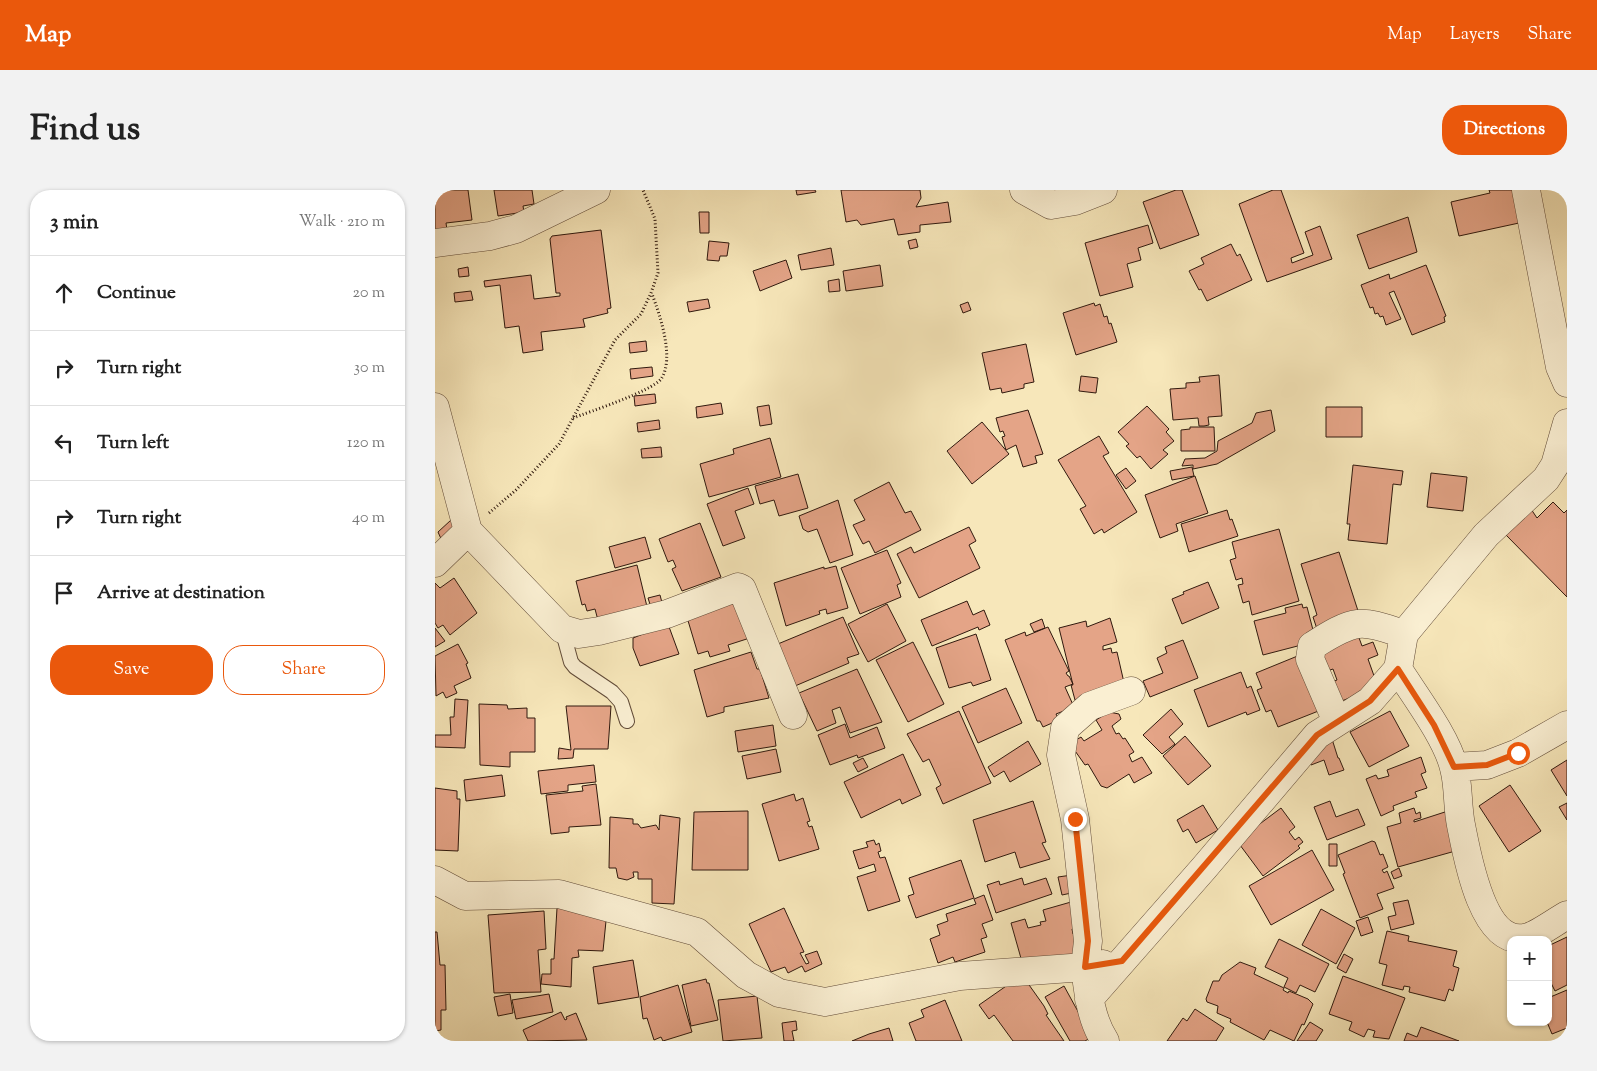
<!DOCTYPE html>
<html lang="en">
<head>
<meta charset="utf-8">
<style>
	:root { --surface:#fff; --page:#f2f2f2; --text:#222; --muted:#767676; --line:#e0e0e0; --accent:#ea580c }
	body { margin:0; font-family:"Sorts Mill Goudy",serif; background:var(--page); color:var(--text) }
	.controls { position:absolute; right:15px; bottom:15px; display:grid; overflow:hidden; border-radius:10px; box-shadow:0 1px 4px #0004 }
	.controls button { width:45px; height:45px; display:grid; place-items:center; padding:0; border:0; border-bottom:1px solid var(--line); background:var(--surface); color:var(--text); font:25px sans-serif }
	.stop { position:absolute; width:15px; height:15px; margin:-11px; border:4px solid #ea580c; border-radius:50%; background:#fff }
	.stop.end { background:#ea580c; border-color:#fff; box-shadow:0 1px 5px #0008 }
	.list { margin:0; padding:0; list-style:none }
	h2 { display:flex; justify-content:space-between; align-items:center; height:65px; margin:0; padding:0 20px; font-size:21px }
	h2 small { font-size:16px; font-weight:400; color:var(--muted) }
	.list li { display:grid; grid-template-columns:32px 1fr auto; gap:15px; align-items:center; box-sizing:border-box; height:75px; padding:0 20px; border-top:1px solid var(--line) }
	.list b { display:block; font-size:19px; white-space:nowrap }
	.list em { font-size:16px; font-style:normal; color:var(--muted) }
	.actions { display:flex; gap:10px; padding:15px 20px }
	.actions a { flex:1; padding:11px 0; border:1px solid var(--accent); border-radius:20px; text-align:center; font-size:18px; color:var(--accent) }
	.actions .main { background:var(--accent); color:#fff }
	.icon { flex:none; width:28px; height:28px; fill:none; stroke:currentColor; stroke-width:2; stroke-linecap:round; stroke-linejoin:round }
	.map { position:relative; flex:none; width:1132px; height:851px; overflow:hidden; border-radius:20px }
	header { display:flex; align-items:center; gap:30px; box-sizing:border-box; height:70px; padding:0 25px; background:var(--accent); color:#fff }
	header strong { font-size:24px }
	nav { display:flex; gap:28px; margin-inline-start:auto; font-size:18px }
	.intro { display:flex; align-items:center; justify-content:space-between; box-sizing:border-box; height:120px; padding:0 30px }
	h1 { margin:0; font-size:35px }
	.button { padding:12px 22px; border-radius:20px; background:var(--accent); color:#fff; font-size:18px; font-weight:700 }
	main { display:flex; gap:30px; padding:0 30px }
	aside { flex:1; background:var(--surface); border-radius:20px; box-shadow:0 1px 4px #0004 }
	.map>svg:first-child { display:block }
	.building { fill:#e4a487; stroke:#30190e }
	.lines { fill:none; stroke-linecap:round; stroke-linejoin:round }
	.service-casing { stroke:#624c39; stroke-width:16 }
	.minor-casing { stroke:#624c39; stroke-width:29 }
	.path { stroke:#30190e; stroke-width:3; stroke-dasharray:1 2.5; stroke-linecap:butt }
	.service { stroke:#faefd2; stroke-width:14 }
	.minor { stroke:#faefd2; stroke-width:28 }
	.route { stroke:#ea580c; stroke-width:6 }
</style>
</head>
<body>
<header>
<strong>Map</strong>
<nav><a>Map</a><a>Layers</a><a>Share</a></nav>
</header>
<div class="intro"><h1>Find us</h1><a class="button">Directions</a></div>
<main>
<aside>
<h2>3 min<small>Walk · 210 m</small></h2>
<ul class="list">
<li><svg class="icon" aria-label="ahead" viewBox="0 0 24 24"><path d="M12 20V5M6 11l6-6 6 6"/></svg><div><b>Continue</b></div><em>20 m</em></li>
<li><svg class="icon" aria-label="right" viewBox="0 0 24 24"><path d="M7 20v-9h11M14 6l5 5-5 5"/></svg><div><b>Turn right</b></div><em>30 m</em></li>
<li><svg class="icon" aria-label="left" viewBox="0 0 24 24"><path d="M17 20v-9H6M10 6l-5 5 5 5"/></svg><div><b>Turn left</b></div><em>120 m</em></li>
<li><svg class="icon" aria-label="right" viewBox="0 0 24 24"><path d="M7 20v-9h11M14 6l5 5-5 5"/></svg><div><b>Turn right</b></div><em>40 m</em></li>
<li><svg class="icon" aria-label="arrive" viewBox="0 0 24 24"><path d="M6 21V4h12l-3 4 3 4H6"/></svg><div><b>Arrive at destination</b></div></li>
</ul>
<div class="actions"><a class="main">Save</a><a>Share</a></div>
</aside>
<div class="map">
<svg width="1132" height="851" viewBox="0 0 1132 851">
	<rect width="100%" height="100%" fill="#f7e7ba"/>
	<filter id="stains"><feTurbulence type="fractalNoise" baseFrequency=".004" numOctaves="4"/><feColorMatrix values="0 0 0 0 .2 0 0 0 0 .09 0 0 0 0 .02 0 0 0 .5 -.17"/></filter>
	<radialGradient id="worn" r=".72"><stop offset=".6" stop-color="#630" stop-opacity="0"/><stop offset="1" stop-color="#630" stop-opacity=".3"/></radialGradient>
	<!-- building -->
	<path class="building" d="M0 0H33L37 30 11 33 12 40 0 44Z
		M59 0H97L99 14 88 16 89 22 63 26Z
		M361 0H380L381 2 362 5Z
		M406 0H485L486 8 481 17 513 12 516 32 485 35V42L463 45 459 29 426 35 422 30 411 32Z
		M741 0H747L764 45 725 59 708 12Z
		M838 0H846L869 63 856 68 857 73 878 65 870 42 885 36 897 69 832 92 804 14Z
		M1054 0H1078L1084 33 1024 46 1016 12 1055 3Z
		M264 22H274V43H265Z
		M973 27 982 62 934 79 922 45Z
		M713 35 718 53 703 58 706 70 692 74 698 97 665 106 650 53Z
		M166 40 176 118 172 119 173 123 148 129 150 137 106 142 108 160 88 163 84 136 70 138 65 95 50 97 49 91 96 85 99 109 125 106V103H121L115 49 117 46Z
		M481 49 483 57 475 59 473 51Z
		M274 51 294 53 292 66H285L284 71 272 70Z
		M796 54 802 66 805 64 817 90 772 111 766 99 764 100 754 81 769 74 766 68Z
		M396 58 399 75 366 80 363 65Z
		M351 70 357 88 325 101 318 81Z
		M445 75 448 96 411 101 408 81Z
		M991 75 1011 126 1009 127 1010 132 977 145 959 101 954 103 966 129 951 135 948 126 945 127 943 123 940 124 938 117 935 118 926 95 954 84 955 89Z
		M33 77 34 86 24 87 23 79Z
		M404 89 405 101 394 102 393 91Z
		M36 101 38 110 20 112 19 103Z
		M273 109 275 118 254 122 252 112Z
		M533 112 536 120 528 123 525 115Z
		M659 113 660 116 665 114 669 127 672 126 674 134 676 133 682 152 641 165 628 123Z
		M211 151 212 161 195 163 194 153Z
		M591 154 599 192 589 194V198L567 203 566 198 555 200 547 163Z
		M217 177 218 186 196 189 195 179Z
		M784 185 787 226 773 227 774 235 769 236H764L763 228 738 230 735 199 751 198V193L765 192 764 187Z
		M646 186 663 188 661 203 644 201Z
		M220 204 221 213 200 216 199 206Z
		M286 213 288 224 262 228 261 217Z
		M334 215 337 234 325 236 322 217Z
		M712 216 734 239 731 242 739 251 728 260 733 264 716 279 705 266 702 268 691 256 694 254 683 242Z
		M891 217H927V247H891Z
		M593 220 608 264 600 266 602 273 588 277 581 255 571 260 567 247 570 246 568 241 565 242 561 228Z
		M836 220 840 241 782 274 758 279V275L747 276 750 269 770 268 782 261 783 251 817 233 821 223Z
		M224 230 225 239 203 242 202 233Z
		M547 232 574 264 537 294 512 261Z
		M755 237H779L780 261H746V240L755 239Z
		M664 246 674 263 668 266 702 322 669 343 667 339 659 344 645 319 651 316 623 270Z
		M335 248 346 287 274 307 265 274 299 264 298 259Z
		M226 257 227 267 207 268 206 259Z
		M918 275 968 281 966 295 958 294 952 354 913 350 915 334H912Z
		M757 277 759 286 737 290 735 281Z
		M691 278 701 291 691 299 681 285Z
		M996 283 1032 287 1028 321 992 317Z
		M363 284 373 318 344 326 339 310 325 314 320 296Z
		M760 286 773 323 741 334 743 341 725 348 710 305Z
		M454 292 470 323 476 321 486 340 440 363 434 351 428 354 418 335 430 330 419 310Z
		M313 298 319 314 300 321 310 348 288 356 272 314Z
		M403 310 418 365 395 373 382 339 373 342 368 339 364 326Z
		M1118 312 1129 323 1132 320V407L1071 345 1096 319 1102 328Z
		M792 320 795 330 797 329 803 346 754 362 746 334Z
		M16 330 26 341 11 360 3 342Z
		M265 333 286 387 247 401 237 379 241 377 238 370 233 372 224 349Z
		M534 337 541 351 534 355 545 378 484 408 462 364 476 357 479 363Z
		M844 339 864 411 817 425 814 411 808 413 803 395 808 394 807 388 801 390 795 370 801 368 797 352Z
		M210 347 216 368 180 378 174 357Z
		M452 360 466 393 462 395 466 407 425 424 406 378Z
		M904 362 925 427 882 439 878 427 882 425 866 374Z
		M202 375 214 425 165 438 160 419 152 421 150 414 147 415 141 391Z
		M401 376 413 418 392 424 391 419 384 421 385 424 351 436 339 393 389 377V379Z
		M19 388 42 423 15 445 8 435 3 438 0 433V393L5 398Z
		M773 392 784 418 747 434 737 409 749 404 748 402Z
		M225 405 230 424 219 427 213 408Z
		M310 410 321 446 293 455 295 461 275 467 273 461 263 464 251 424Z
		M532 411 538 425 549 420 555 435 544 440 543 437 497 456 486 430Z
		M452 414 471 451 433 472 413 434Z
		M867 414 868 418 872 417 878 440 875 441 878 452 828 465 819 431 851 423 850 418Z
		M408 427 424 464 412 468 414 473 360 496 338 456Z
		M675 428 682 452 668 456V460L676 458 677 463 682 462 690 497 640 510 636 495H638L624 438 651 431 652 437Z
		M607 429 610 438 599 442 595 434Z
		M233 434 244 464 205 476 198 458V448Z
		M613 437 634 481 631 483 633 486H634L638 494 630 497 639 517 621 524 624 530 608 537 605 531H602L570 450 590 442 591 446Z
		M0 438 10 451 0 457Z
		M541 444 556 490 538 496 536 492 514 498 501 458Z
		M923 445 927 456 938 452 943 465 933 469 943 497 904 512 897 492 902 490 898 479 892 481 884 460Z
		M748 450 763 488 715 507 708 491 728 483 722 468 732 463 730 457Z
		M478 452 509 514 473 532 441 470Z
		M23 454 33 473 31 474 36 488 19 496 22 503 11 508 8 502 1 506 0 466Z
		M316 462 322 479H325L334 508 289 517V522L272 527 259 480Z
		M865 465 886 520 843 537 836 520 831 522 822 500 827 498 821 483Z
		M422 479 447 532 415 543 405 517 397 520 401 533 382 541 364 503Z
		M806 482 812 498 816 496 825 520 812 525 811 522 773 537 759 500Z
		M571 498 587 533 543 553 527 517Z
		M20 509 33 510 30 558 0 557V545H16L15 527H19Z
		M44 514 72 515 73 519 92 518V528H100V562H75V577L45 575Z
		M131 516H176L173 559H139L138 568 123 569 124 558 136 560Z
		M736 519 748 534 734 547 740 554 727 564 708 545Z
		M524 521 556 593 508 614 501 598 506 595 494 569 488 572 472 544Z
		M955 521 974 556 934 577 915 542Z
		M674 522 684 524 686 529 677 536 681 544 684 543 688 549 690 548 699 562 694 565 697 572 707 567 717 583 699 593 694 584 672 598 666 596 653 574 650 575 638 558 641 556 638 552 646 547 649 551 667 540 661 530Z
		M410 534 415 548 442 537 450 558 423 568 422 565 395 575 383 545Z
		M338 535 341 556 303 562 300 541Z
		M750 546 776 576 753 595 728 566Z
		M897 549 903 568H904L909 580 894 585 889 570 876 575 872 563Z
		M593 551 606 574 575 592 569 581 559 587 553 577Z
		M341 559 346 582 312 589 307 566Z
		M468 564 486 605 467 614 465 609 426 628 409 592Z
		M986 567 991 582 986 584 992 598 980 602 982 607 958 616 959 620 946 626 931 589 941 585 943 589 954 586 952 580Z
		M428 568 433 577 423 582 418 573Z
		M1132 570V606L1116 580Z
		M159 575 161 592 133 595V601L106 604 103 581Z
		M67 585 70 606 31 611 29 590Z
		M161 594 166 635 134 637V642L116 644 111 605 148 601 147 596Z
		M1075 595 1106 641 1074 662 1044 616Z
		M0 598 22 601V609H25L23 661 0 660Z
		M359 604 361 611 368 608 375 631 372 632 374 637 377 636 384 659 344 671 327 614Z
		M598 611 611 652 607 653 615 669 585 678 580 662 550 672 538 630Z
		M895 611 901 627 923 619 930 635 892 650 879 617Z
		M1132 613V630L1124 617Z
		M768 615 783 640 761 653 753 639 748 642 742 630Z
		M846 618 860 637 854 642 860 650 864 647 868 652 863 656 865 658 828 686 802 651Z
		M979 618 981 624 985 622 986 628 979 630V632L1013 621 1024 660 963 677 952 637 966 633 964 623Z
		M313 621V680H257L259 622Z
		M225 625 245 628 239 714 217 713V689H203V682H198L199 687 192 690 183 688 181 678H174L175 627 198 629V634H203L206 638 221 635 224 640Z
		M439 650 441 655 444 653 446 661 443 662 445 668 450 667 465 711 433 721 422 687 441 681 439 674 424 679 418 661 433 657 431 652Z
		M937 651 940 652 945 665 948 664 953 677 947 680 949 683 952 681 959 698 942 704 948 719 925 728 908 684 910 683 903 665Z
		M894 654H902V676H894Z
		M877 660 899 700 836 735 814 696Z
		M526 670 539 708 481 728 473 706 479 704 474 688Z
		M964 678 967 686 959 689 956 682Z
		M637 685 641 702 627 705 623 687Z
		M587 688 589 695 611 688 617 704 561 723 552 695 564 691 565 695Z
		M549 705 558 730 547 734 552 747 546 749 550 762 520 772 518 767 503 773 495 749 505 745 502 735 513 731 511 724 541 714 539 709Z
		M973 710 979 734 956 740 953 727 961 725 958 713Z
		M636 712 643 737 637 739 638 744 641 743 647 766 589 779 576 733 590 729 593 738 606 735 605 732 611 731 608 720Z
		M122 718H135L171 731 168 761 143 760 144 767 137 768 136 797 106 794 107 784H116V769H119Z
		M349 718 369 762 365 763 371 774 374 773 370 765 382 761 387 774 370 782 367 776 353 783 350 777 336 782 314 734Z
		M886 719 920 738 901 774 867 755Z
		M109 721 111 759 103 760 106 802 59 803 53 725Z
		M933 727 938 742 926 746 921 731Z
		M952 741 974 746 973 751 1022 761 1018 776 1024 778 1018 801 1014 799 1010 811 974 802 975 797 969 796 968 800 947 795 952 775 944 773Z
		M0 742H2L5 775H10L11 820H6V840L0 841Z
		M1132 747V795L1120 801 1113 787V756Z
		M844 749 894 774 880 802 865 795 861 803 849 797 853 788 830 777Z
		M909 764 918 769 911 783 902 778Z
		M198 770 204 807 163 814 158 777Z
		M805 772 821 778 819 784 849 798 848 800 853 803 854 801 873 809 878 814 869 835 867 834 859 851 835 840 829 850 795 832 796 829 782 823 783 816 772 812 771 809 778 791H784L787 785Z
		M587 785 609 816 613 824 611 825 629 851H578L559 825 554 829 544 815Z
		M908 786 970 808 954 849 938 847 940 841 933 839 929 847 914 840 917 832 894 824Z
		M271 789 272 793H274L283 830 256 836 247 795Z
		M243 795 257 842 228 851 226 847 219 850 212 828 208 829 205 807Z
		M629 796 657 847 650 851H635L610 807Z
		M1132 800V838L1117 844 1112 832 1113 808Z
		M75 804 78 823 63 826 59 807Z
		M114 804 118 822 81 829 77 810Z
		M322 806 327 848 288 851 283 810Z
		M510 810 527 851H481L474 833 489 827 486 820Z
		M760 819 789 838 781 851H732L748 828 752 831Z
		M126 822 130 830 132 829 131 827 141 823 152 850 93 851 88 840Z
		M361 831 362 840 357 841 359 851H349L347 833Z
		M875 832 888 840 881 851H862Z
		M986 837 1024 851H969L972 843 982 847Z
		M454 838 458 851H417L434 844Z"/>
	<g class="lines">
		<!-- service casing -->
		<g class="service-casing">
			<path id="service" d="M127 439 136 472 140 477 177 502 186 512 192 531"/>
		</g>
		<!-- minor casing -->
		<g class="minor-casing">
			<path id="minor" d="M589 0 616 15 640 11 668 0
				M1091 0 1125 177 1132 193
				M0 53 55 46 81 39 161 0
				M0 217 33 341 127 439 144 444 164 441 232 424 303 397 307 399 358 525
				M0 373 33 341
				M963 479C980 506 1012 548 1019 578 1024 596 1022 616 1026 635 1032 665 1047 755 1089 748 1100 747 1121 731 1132 725
				M902 532 875 469 877 456C890 448 907 436 923 434 937 432 955 440 969 444
				M1019 577 1052 575 1083 563 1132 535
				M0 690 30 706 124 704 262 742 311 785 344 803 390 812 525 786 650 777C653 802 656 830 670 851
				M668 774 650 777 653 751 640 629 626 565 630 538 655 516 696 501
				M654 809 769 678 882 545 935 511 963 479 969 444 1051 345 1111 289 1120 275 1132 233"/>
		</g>
		<!-- path -->
		<path class="path" d="M138 228C154 222 217 201 226 189 240 169 225 125 217 104
			M54 323 81 300 124 254 180 150 206 124 216 103 223 83 220 29 208 0"/>
		<!-- service -->
		<use href="#service" class="service"/>
		<!-- minor -->
		<use href="#minor" class="minor"/>
	</g>
	<g class="lines">
		<!-- route -->
		<path class="route" d="M640 629 653 751 650 777 687 771 882 545 935 511 963 479 999 535 1019 577 1052 575 1083 563"/>
	</g>
	<rect width="100%" height="100%" filter="url(#stains)"/>
	<rect width="100%" height="100%" fill="url(#worn)"/>
</svg>
<div class="controls">
<button>+</button>
<button>−</button>
</div>
<div class="stop" style="left:1083px;top:563px"></div>
<div class="stop end" style="left:640px;top:629px"></div>
</div>
</main>
</body>
</html>
